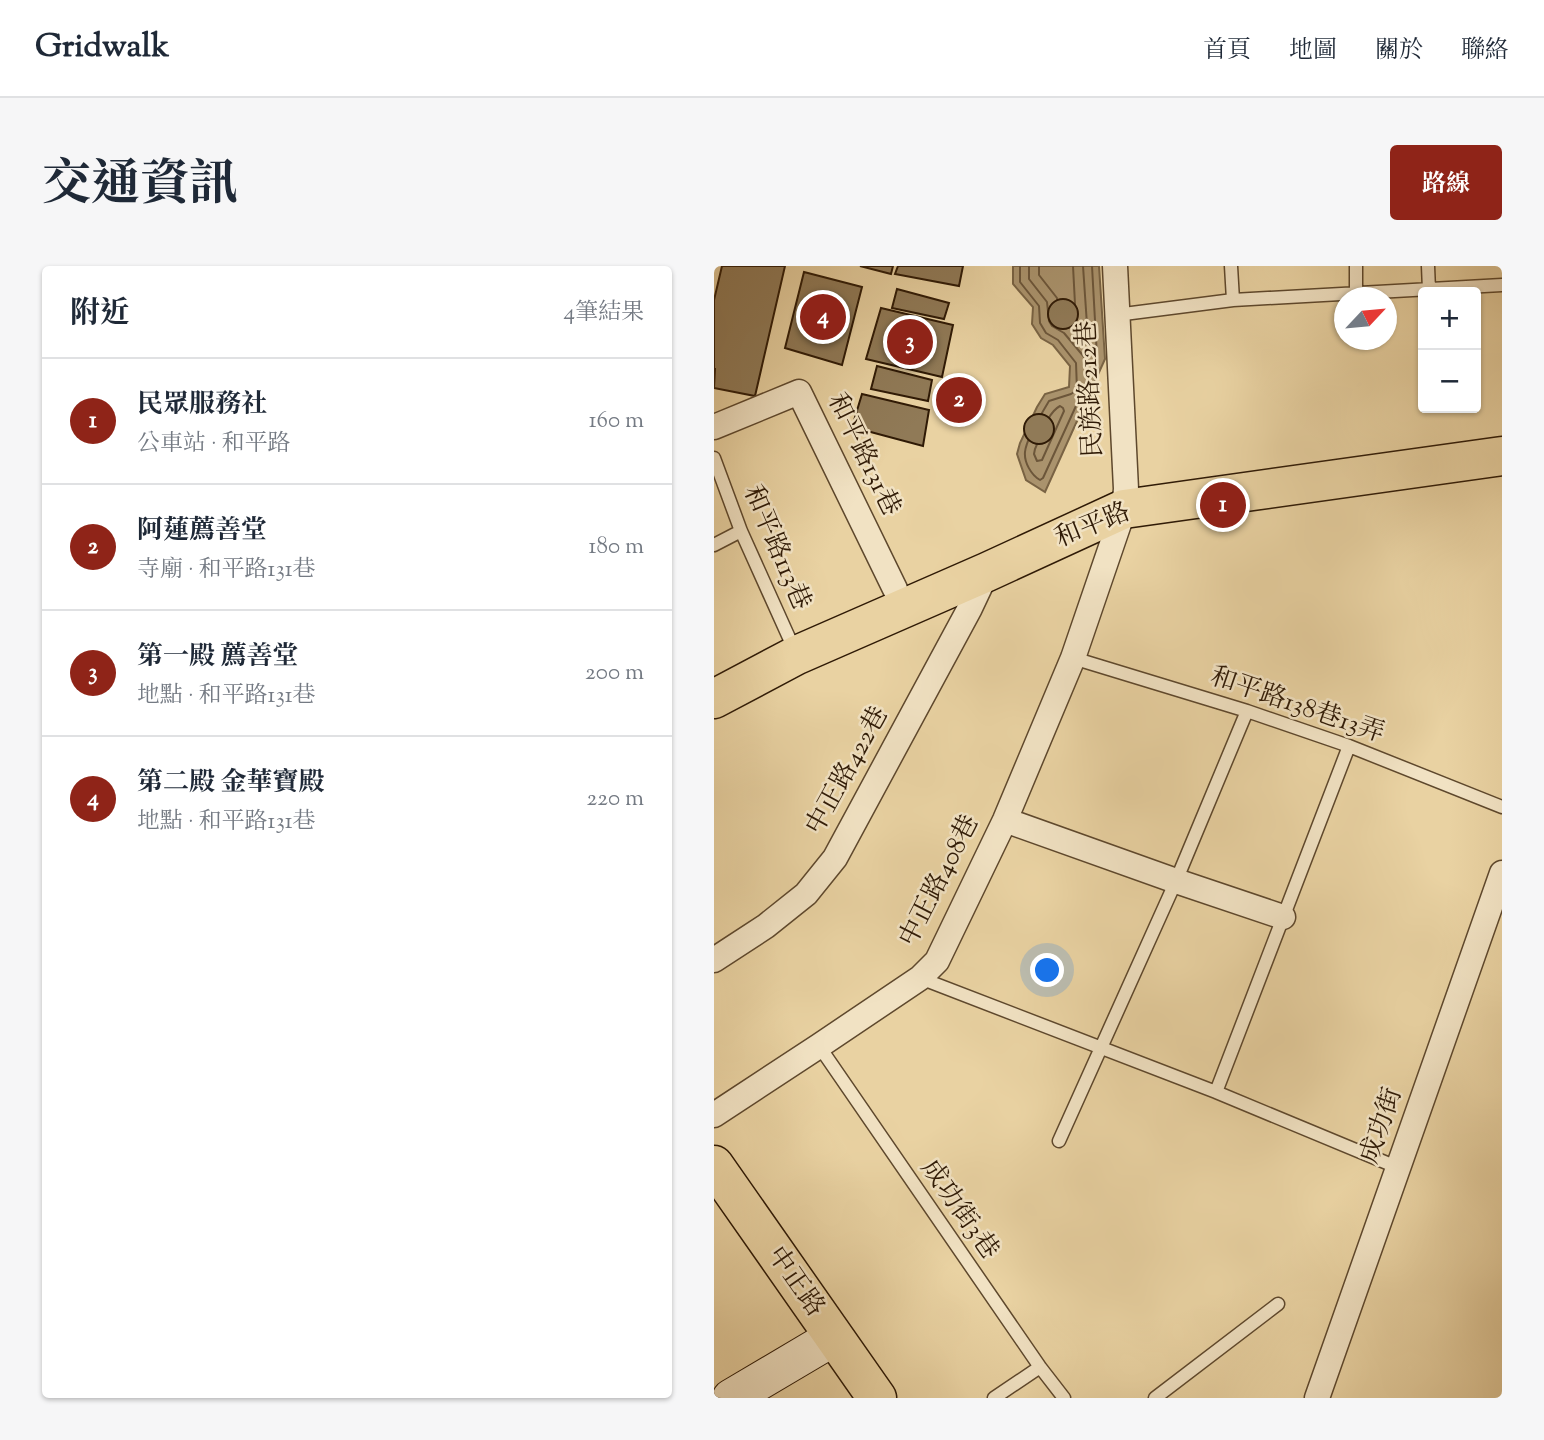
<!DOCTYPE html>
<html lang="zh-TW">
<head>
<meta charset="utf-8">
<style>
	:root { --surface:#fff; --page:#f6f6f7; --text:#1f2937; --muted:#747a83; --line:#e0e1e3; --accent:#8f2418 }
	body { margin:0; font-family:"Sorts Mill Goudy","Noto Serif TC",serif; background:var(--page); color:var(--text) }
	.controls { position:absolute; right:21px; top:21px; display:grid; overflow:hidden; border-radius:7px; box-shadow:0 2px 5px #0004 }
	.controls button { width:63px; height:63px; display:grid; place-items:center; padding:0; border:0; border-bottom:2px solid var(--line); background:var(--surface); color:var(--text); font:35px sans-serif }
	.compass { position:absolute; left:620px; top:21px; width:63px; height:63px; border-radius:50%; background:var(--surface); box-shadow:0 2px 5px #0004; rotate:64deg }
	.you { position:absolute; left:334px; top:705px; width:24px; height:24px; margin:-18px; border:5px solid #fff; border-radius:50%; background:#1a73e8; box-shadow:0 0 0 10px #1a73e833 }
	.badge { display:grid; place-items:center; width:46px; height:46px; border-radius:50%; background:var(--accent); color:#fff; font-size:23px; font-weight:700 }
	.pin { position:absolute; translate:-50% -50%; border:4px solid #fff; box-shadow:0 2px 7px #0006 }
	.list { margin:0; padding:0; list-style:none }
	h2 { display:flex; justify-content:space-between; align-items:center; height:91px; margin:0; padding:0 28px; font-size:30px }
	h2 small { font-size:23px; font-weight:400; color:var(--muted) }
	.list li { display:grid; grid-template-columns:46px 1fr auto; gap:21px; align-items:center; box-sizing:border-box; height:126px; padding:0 28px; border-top:2px solid var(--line) }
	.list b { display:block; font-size:26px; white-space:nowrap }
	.list p { margin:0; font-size:23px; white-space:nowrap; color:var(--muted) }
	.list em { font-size:23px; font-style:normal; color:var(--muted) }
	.map { position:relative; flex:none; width:788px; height:1132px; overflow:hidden; border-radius:7px }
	header { display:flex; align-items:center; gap:42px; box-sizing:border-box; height:98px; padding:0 35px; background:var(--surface); border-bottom:2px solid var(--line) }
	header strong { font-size:33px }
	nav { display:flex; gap:38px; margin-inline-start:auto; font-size:24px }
	.intro { display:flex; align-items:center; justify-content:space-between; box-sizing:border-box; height:168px; padding:0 42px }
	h1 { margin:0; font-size:49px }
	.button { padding:18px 32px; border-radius:7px; background:var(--accent); color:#fff; font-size:24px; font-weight:700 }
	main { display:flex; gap:42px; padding:0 42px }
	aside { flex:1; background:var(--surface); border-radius:7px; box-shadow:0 2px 5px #0004 }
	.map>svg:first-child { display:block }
	.water { fill:#aa936d; stroke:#796344; stroke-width:2 }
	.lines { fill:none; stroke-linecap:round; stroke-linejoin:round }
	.shore { stroke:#6c563a; stroke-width:2 }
	.building { fill:#907a57; stroke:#2f1a06; stroke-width:2 }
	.lane-casing { stroke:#5e482d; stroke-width:15 }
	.street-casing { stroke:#5e482d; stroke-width:27 }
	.secondary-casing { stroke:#2f1a06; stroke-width:39 }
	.primary-casing { stroke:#2f1a06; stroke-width:41 }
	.lane { stroke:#f1e2c3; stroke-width:12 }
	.street { stroke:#f1e2c3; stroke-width:24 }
	.secondary { stroke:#f1e2c3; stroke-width:37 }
	.primary { stroke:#e9d2a2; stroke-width:38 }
	.labels { text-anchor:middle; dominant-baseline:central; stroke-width:5; stroke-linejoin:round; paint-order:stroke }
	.street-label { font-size:26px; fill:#2f1a06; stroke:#f1e2c3 }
</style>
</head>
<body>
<header>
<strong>Gridwalk</strong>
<nav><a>首頁</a><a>地圖</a><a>關於</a><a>聯絡</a></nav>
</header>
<div class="intro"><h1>交通資訊</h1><a class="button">路線</a></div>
<main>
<aside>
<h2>附近<small>4筆結果</small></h2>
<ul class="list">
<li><span class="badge">1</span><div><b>民眾服務社</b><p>公車站 · 和平路</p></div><em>160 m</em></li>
<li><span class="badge">2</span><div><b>阿蓮薦善堂</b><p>寺廟 · 和平路131巷</p></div><em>180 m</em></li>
<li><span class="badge">3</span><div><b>第一殿 薦善堂</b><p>地點 · 和平路131巷</p></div><em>200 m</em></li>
<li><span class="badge">4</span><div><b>第二殿 金華寶殿</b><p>地點 · 和平路131巷</p></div><em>220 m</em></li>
</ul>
</aside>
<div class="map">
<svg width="788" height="1132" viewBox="0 0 788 1132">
	<rect width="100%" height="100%" fill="#e9d2a2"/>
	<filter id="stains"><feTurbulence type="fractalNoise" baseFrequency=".00286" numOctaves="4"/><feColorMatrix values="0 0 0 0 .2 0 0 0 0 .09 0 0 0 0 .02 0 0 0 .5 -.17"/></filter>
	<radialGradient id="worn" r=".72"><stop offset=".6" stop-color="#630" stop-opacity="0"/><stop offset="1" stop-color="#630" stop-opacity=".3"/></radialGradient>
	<!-- water -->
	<path class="water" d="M299 0H385L391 93 331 226 312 214 303 188 306 177 323 141 331 128 355 121 356 100 339 79 327 72 318 58 319 41 299 18Z"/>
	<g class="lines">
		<!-- shore -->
		<path class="shore" d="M306 0V16L325 40 326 57 332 67 344 74 362 97 363 124 357 128 335 135C329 145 312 174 311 186 310 196 317 209 326 214L329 212 367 129 366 126 369 123 383 91 378 0
			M315 0V13L333 36 335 55 338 60 350 67 371 92 375 88 369 0
			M325 0V9L343 32 345 51 359 60 362 57 359 0
			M346 140 349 142 350 145 328 194 323 195 320 188 321 183C327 170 333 147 346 140Z"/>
	</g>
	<!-- building -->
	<path class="building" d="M8 0H71L41 130 0 122 1 103H0V34Z
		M146 0H179L177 8Z
		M184 0H249L245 20 181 8Z
		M90 6 148 21 128 99 71 82Z
		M183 23 235 37 230 53 178 42Z
		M334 48a15 15 0 1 1 30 0a15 15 0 1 1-30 0Z
		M167 42 239 59 228 111 152 93Z
		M163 100 218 114 214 135 157 123Z
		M148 128 215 144 209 180 138 161Z
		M310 163a15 15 0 1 1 30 0a15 15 0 1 1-30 0Z"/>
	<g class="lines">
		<!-- lane casing -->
		<g class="lane-casing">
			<path id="lane" d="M517 0 519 34
				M642 0V28
				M714 0 715 24
				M402 49 519 34 788 19
				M0 192 27 265 81 385
				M0 279 27 265
				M359 392 533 445 635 480 788 541
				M206 712 502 826 685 902
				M105 780 326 1101 350 1132
				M502 826 635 480
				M345 875 462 615 533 445
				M280 1132 326 1101
				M441 1132 564 1038"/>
		</g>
		<!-- street casing -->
		<g class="street-casing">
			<path id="street" d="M0 161 85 126 181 323
				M291 554 462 615 569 651
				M0 694 52 660 92 628 121 592 256 342 273 306
				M0 849 105 780 206 712 223 695 291 554 359 392 410 243 412 223 401 0
				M603 1132 788 607"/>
		</g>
		<!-- secondary casing -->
		<g class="secondary-casing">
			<path id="secondary" d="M17 1132 120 1071"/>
		</g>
		<!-- primary casing -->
		<g class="primary-casing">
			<path id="primary" d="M0 433 83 389 273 306 410 243 788 190
				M0 899 163 1132"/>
		</g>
		<!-- lane -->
		<use href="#lane" class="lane"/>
		<!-- street -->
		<use href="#street" class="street"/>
		<!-- secondary -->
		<use href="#secondary" class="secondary"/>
		<!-- primary -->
		<use href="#primary" class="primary"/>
	</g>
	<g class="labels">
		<!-- street labels -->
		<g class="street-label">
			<text transform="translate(377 123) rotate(-93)">民族路212巷</text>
			<text transform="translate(149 189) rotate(64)">和平路131巷</text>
			<text transform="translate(379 260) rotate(-22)">和平路</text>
			<text transform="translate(62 282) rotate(67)">和平路113巷</text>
			<text transform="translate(583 440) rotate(19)">和平路138巷13弄</text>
			<text transform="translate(134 505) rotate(-61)">中正路422巷</text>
			<text transform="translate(226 615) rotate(-63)">中正路408巷</text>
			<text transform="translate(668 860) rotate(-71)">成功街</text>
			<text transform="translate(245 944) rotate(55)">成功街3巷</text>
			<text transform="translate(81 1016) rotate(55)">中正路</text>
		</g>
	</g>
	<rect width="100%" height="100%" filter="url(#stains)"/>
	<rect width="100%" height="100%" fill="url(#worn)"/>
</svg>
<div class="controls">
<button>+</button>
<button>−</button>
</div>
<svg class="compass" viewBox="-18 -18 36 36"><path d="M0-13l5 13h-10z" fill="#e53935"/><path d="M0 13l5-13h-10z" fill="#747a83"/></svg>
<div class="you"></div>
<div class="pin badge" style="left:509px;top:239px">1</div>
<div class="pin badge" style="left:245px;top:134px">2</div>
<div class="pin badge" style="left:196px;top:76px">3</div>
<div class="pin badge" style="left:109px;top:51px">4</div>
</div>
</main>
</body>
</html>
